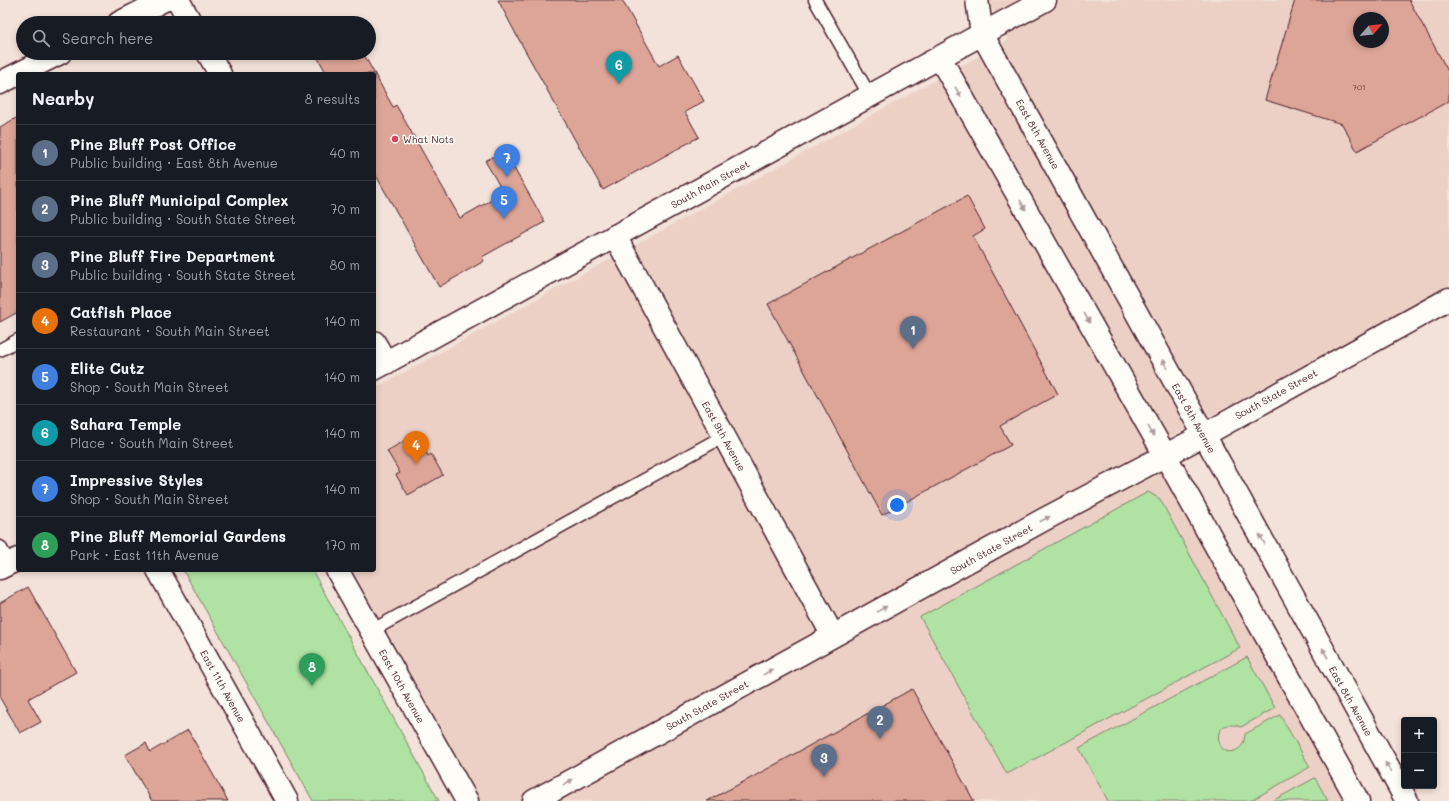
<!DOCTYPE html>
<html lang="en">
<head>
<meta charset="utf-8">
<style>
	:root { --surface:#171b24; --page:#20242c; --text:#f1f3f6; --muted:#9ea1a6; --line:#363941; --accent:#d1495b }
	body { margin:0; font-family:Mali,sans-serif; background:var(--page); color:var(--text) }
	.controls { position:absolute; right:12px; bottom:12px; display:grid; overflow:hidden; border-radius:4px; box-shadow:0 2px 6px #0003 }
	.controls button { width:36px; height:36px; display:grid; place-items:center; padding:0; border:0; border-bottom:1px solid var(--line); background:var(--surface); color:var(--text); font:20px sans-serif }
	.compass { position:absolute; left:1353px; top:12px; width:36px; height:36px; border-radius:50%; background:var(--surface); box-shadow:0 2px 6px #0003; rotate:62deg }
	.you { position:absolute; left:897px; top:505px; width:14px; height:14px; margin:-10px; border:3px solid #fff; border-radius:50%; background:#1a73e8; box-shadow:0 0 0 6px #1a73e833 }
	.badge { display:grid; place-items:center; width:26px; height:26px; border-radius:50%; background:var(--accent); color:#fff; font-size:13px; font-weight:700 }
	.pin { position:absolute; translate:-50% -33px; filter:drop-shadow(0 1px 2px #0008) }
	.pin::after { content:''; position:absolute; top:21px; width:14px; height:12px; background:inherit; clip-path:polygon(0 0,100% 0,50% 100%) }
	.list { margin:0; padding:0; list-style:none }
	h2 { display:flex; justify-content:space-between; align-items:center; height:52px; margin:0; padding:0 16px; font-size:17px }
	h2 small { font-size:13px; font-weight:400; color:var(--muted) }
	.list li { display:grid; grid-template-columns:26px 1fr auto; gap:12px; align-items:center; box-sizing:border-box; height:56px; padding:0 16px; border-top:1px solid var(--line) }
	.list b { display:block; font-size:15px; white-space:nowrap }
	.list p { margin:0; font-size:13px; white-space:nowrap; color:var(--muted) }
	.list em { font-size:13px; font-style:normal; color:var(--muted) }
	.icon { flex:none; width:22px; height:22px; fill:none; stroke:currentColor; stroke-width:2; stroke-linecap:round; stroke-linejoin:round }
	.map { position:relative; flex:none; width:1449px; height:801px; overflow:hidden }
	.search { position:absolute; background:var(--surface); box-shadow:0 2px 6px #0003; left:16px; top:16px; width:360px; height:44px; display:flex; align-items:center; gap:10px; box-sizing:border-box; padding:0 14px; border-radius:22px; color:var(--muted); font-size:15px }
	.panel { position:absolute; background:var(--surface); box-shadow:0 2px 6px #0003; left:16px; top:72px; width:360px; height:500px; border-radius:4px }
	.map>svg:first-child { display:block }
	.built { fill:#ecd0c6; fill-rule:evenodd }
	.green { fill:#b0e2a3; stroke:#7d8067 }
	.building { fill:#dda597; stroke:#4a1f2b; fill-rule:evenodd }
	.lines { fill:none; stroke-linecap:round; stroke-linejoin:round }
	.service-casing { stroke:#4a1f2b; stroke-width:15 }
	.minor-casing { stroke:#4a1f2b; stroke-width:25 }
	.tertiary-casing { stroke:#4a1f2b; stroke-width:25 }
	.secondary-casing { stroke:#4a1f2b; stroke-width:25 }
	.primary-casing { stroke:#4a1f2b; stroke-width:25 }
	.service { stroke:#fdfcf7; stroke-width:12 }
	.minor { stroke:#fdfcf7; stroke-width:22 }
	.tertiary { stroke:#fdfcf7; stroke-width:22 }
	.secondary { stroke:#fdfcf7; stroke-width:22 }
	.primary { stroke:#fdfcf7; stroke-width:22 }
	.oneway { fill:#ac999b }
	.poi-dot { fill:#d1495b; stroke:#fdfcf7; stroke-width:1.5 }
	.labels { text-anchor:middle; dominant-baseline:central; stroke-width:3; stroke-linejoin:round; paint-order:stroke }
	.number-label { font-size:8px; fill:#6f4046 }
	.street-label { font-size:10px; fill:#4a1f2b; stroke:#fdfcf7 }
	.poi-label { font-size:10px; fill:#4a1f2b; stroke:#fdfcf7; text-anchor:start }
</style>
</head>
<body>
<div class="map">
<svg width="1449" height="801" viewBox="0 0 1449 801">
	<rect width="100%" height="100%" fill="#f3e2da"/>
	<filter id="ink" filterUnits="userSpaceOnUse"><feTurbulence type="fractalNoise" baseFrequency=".025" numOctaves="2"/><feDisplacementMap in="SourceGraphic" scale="8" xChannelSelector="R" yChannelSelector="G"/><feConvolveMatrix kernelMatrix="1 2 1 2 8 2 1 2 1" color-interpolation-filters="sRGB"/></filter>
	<g filter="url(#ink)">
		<!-- built -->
		<path class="built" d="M987 0H1449V286L1151 448 1347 801H476L346 570H374V389L1008 40ZM1359 18H1383V42H1359Z"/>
		<!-- green -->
		<path class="green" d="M1148 492 1160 499 1240 648 1007 774 920 617Z
			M183 570H312L439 801H313Z
			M1247 657 1275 708 1241 727C1209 715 1215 758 1234 751 1243 748 1244 742 1245 734L1280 715 1310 767 1250 801H1108L1079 748Z
			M1315 778 1328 801H1272Z"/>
		<!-- building -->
		<path class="building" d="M498 0H622L659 66 678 55 704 101 685 112 699 137 603 190 517 36Z
			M1295 0H1409L1449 73V101L1357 151 1342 124 1265 100ZM1359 18H1383V42H1359Z
			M315 53H363L393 107 396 105 460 218 504 193 485 161 504 151 545 222 482 257 484 261 439 287 374 172V74H327Z
			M18 117V312L0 322V127Z
			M967 196 985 229 973 236 1058 394 1000 426 1011 445 882 515 768 304Z
			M416 434 428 456 431 454 443 475 408 495 396 475 400 473 387 451Z
			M28 587 76 672 28 699 41 722 20 733 0 698V603Z
			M912 689 974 801H707L749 779Z
			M188 730 228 801H152L125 755 146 743 150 752Z"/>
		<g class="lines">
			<!-- service casing -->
			<g class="service-casing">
				<path id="service" d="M815 0 870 96
					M0 350 18 340
					M0 547 9 563
					M371 631 724 436"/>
			</g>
			<!-- minor casing -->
			<g class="minor-casing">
				<path id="minor" d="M178 0 191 23
					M119 23 164 0
					M208 53 220 74
					M18 74 60 53
					M0 83 18 74
					M615 236 833 636
					M374 342 386 363
					M158 570 287 801
					M337 570 467 801
					M534 801 1043 520 1204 435 1449 299"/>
			</g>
			<!-- tertiary casing -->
			<g class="tertiary-casing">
				<path id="tertiary" d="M977 0 982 34"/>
			</g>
			<!-- secondary casing -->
			<g class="secondary-casing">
				<path id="secondary" d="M982 34 1045 0"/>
			</g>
			<!-- primary casing -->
			<g class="primary-casing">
				<path id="primary" d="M940 58 1165 455 1358 801
					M374 369 982 34 1407 801
					M0 568 18 559"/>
			</g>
			<!-- service -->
			<use href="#service" class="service"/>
			<!-- minor -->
			<use href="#minor" class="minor"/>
			<!-- tertiary -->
			<use href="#tertiary" class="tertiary"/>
			<!-- secondary -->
			<use href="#secondary" class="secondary"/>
			<!-- primary -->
			<use href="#primary" class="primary"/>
		</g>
		<!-- one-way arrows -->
		<defs><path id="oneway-solid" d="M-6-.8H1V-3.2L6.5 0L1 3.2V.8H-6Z"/></defs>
		<g class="oneway">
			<use href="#oneway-solid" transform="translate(958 92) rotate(61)"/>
			<use href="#oneway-solid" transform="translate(1023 205) rotate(60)"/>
			<use href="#oneway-solid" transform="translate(1087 318) rotate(60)"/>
			<use href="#oneway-solid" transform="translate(1165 364) rotate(-119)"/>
			<use href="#oneway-solid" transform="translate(1151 431) rotate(60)"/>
			<use href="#oneway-solid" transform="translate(1045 519) rotate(-28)"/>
			<use href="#oneway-solid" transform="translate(1262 539) rotate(-119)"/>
			<use href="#oneway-solid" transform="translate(882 609) rotate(-29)"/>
			<use href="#oneway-solid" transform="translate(1325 653) rotate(-119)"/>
			<use href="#oneway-solid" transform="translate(768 672) rotate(-29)"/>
			<use href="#oneway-solid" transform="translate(1388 767) rotate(-119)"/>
			<use href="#oneway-solid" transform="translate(568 782) rotate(-29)"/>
		</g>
	</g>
	<!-- markers -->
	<circle class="poi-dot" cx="395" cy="139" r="4"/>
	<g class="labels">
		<!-- number labels -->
		<g class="number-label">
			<text x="1359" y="87">701</text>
		</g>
		<!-- street labels -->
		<g class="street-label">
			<text transform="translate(1038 134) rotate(61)">East 8th Avenue</text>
			<text transform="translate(710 184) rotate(-29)">South Main Street</text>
			<text transform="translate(1276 394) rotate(-29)">South State Street</text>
			<text transform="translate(1194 418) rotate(61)">East 8th Avenue</text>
			<text transform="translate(724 436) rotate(61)">East 9th Avenue</text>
			<text transform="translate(991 549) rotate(-29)">South State Street</text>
			<text transform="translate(223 686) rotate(61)">East 11th Avenue</text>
			<text transform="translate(402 686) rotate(61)">East 10th Avenue</text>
			<text transform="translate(1351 701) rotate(61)">East 8th Avenue</text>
			<text transform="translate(707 705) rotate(-29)">South State Street</text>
		</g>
		<!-- poi labels -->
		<g class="poi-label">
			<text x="403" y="139">What Nots</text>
		</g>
	</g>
</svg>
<div class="controls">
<button>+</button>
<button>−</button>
</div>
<svg class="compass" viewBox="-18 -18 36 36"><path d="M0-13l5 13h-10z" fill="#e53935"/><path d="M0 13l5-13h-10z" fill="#9ea1a6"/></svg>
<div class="you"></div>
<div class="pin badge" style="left:913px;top:349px;background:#5c6f8a">1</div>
<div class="pin badge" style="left:880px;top:739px;background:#5c6f8a">2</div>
<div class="pin badge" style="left:824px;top:777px;background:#5c6f8a">3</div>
<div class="pin badge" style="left:416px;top:464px;background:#e8710a">4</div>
<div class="pin badge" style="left:504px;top:219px;background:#3f7fe0">5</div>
<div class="pin badge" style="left:619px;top:84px;background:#0f9aa8">6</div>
<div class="pin badge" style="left:507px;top:177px;background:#3f7fe0">7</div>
<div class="pin badge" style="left:312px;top:686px;background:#2e9e5b">8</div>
<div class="search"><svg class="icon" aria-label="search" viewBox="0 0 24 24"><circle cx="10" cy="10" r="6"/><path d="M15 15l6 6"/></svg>Search here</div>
<section class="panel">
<h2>Nearby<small>8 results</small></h2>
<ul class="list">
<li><span class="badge" style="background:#5c6f8a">1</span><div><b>Pine Bluff Post Office</b><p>Public building · East 8th Avenue</p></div><em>40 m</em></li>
<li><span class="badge" style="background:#5c6f8a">2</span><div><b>Pine Bluff Municipal Complex</b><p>Public building · South State Street</p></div><em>70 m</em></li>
<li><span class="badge" style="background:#5c6f8a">3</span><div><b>Pine Bluff Fire Department</b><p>Public building · South State Street</p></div><em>80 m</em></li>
<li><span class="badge" style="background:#e8710a">4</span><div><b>Catfish Place</b><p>Restaurant · South Main Street</p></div><em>140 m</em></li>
<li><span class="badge" style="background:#3f7fe0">5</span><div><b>Elite Cutz</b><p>Shop · South Main Street</p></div><em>140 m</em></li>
<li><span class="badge" style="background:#0f9aa8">6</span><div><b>Sahara Temple</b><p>Place · South Main Street</p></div><em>140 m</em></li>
<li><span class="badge" style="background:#3f7fe0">7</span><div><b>Impressive Styles</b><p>Shop · South Main Street</p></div><em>140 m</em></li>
<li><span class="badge" style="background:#2e9e5b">8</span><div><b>Pine Bluff Memorial Gardens</b><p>Park · East 11th Avenue</p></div><em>170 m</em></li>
</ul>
</section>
</div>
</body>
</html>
